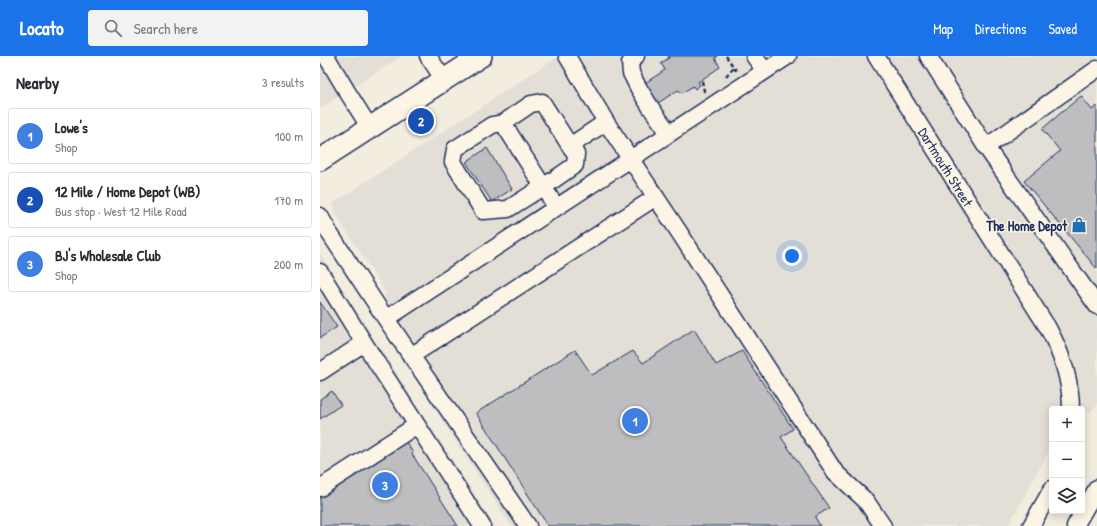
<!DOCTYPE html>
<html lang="en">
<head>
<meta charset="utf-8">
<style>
	:root { --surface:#fff; --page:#f2f2f3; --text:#2b2b33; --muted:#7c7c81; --line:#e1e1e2; --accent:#1a73e8 }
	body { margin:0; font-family:"Patrick Hand",sans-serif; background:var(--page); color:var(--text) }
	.controls { position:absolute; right:12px; bottom:12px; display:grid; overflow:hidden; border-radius:4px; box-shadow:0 2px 10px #0003 }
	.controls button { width:36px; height:36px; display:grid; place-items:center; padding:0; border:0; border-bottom:1px solid var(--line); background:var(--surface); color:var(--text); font:20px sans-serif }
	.you { position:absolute; left:472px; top:200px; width:14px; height:14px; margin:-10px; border:3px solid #fff; border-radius:50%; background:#1a73e8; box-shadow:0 0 0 6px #1a73e833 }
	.badge { display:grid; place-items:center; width:26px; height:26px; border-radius:50%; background:var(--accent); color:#fff; font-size:13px; font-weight:700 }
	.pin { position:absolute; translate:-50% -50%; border:2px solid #fff; box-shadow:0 1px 4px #0006 }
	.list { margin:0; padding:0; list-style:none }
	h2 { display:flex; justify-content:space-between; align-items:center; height:52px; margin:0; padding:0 16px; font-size:17px }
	h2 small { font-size:13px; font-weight:400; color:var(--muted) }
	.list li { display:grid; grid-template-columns:26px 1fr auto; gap:12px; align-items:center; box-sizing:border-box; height:56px; margin:0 8px 8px; padding:0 8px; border:1px solid var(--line); border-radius:4px }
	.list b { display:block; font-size:15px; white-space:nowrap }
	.list p { margin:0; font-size:13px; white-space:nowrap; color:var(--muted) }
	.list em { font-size:13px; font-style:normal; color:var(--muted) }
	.icon { flex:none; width:22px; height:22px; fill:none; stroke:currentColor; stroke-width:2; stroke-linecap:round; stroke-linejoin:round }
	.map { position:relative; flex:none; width:777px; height:470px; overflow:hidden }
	header { display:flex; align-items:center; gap:24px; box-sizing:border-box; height:56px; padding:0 20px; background:var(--accent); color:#fff }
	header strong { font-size:19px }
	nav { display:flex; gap:22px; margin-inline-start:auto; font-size:14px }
	.search { width:280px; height:36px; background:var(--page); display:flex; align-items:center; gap:10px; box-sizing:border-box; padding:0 14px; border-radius:4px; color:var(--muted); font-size:15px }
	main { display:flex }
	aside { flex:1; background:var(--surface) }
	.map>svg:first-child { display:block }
	.built { fill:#e3dfd6 }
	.building { fill:#bebec0; stroke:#1b2f5e }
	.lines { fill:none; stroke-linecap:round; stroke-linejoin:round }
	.minor-casing { stroke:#1b2f5e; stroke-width:19 }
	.major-casing { stroke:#1b2f5e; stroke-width:24 }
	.path { stroke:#1b2f5e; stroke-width:2.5; stroke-dasharray:4 3; stroke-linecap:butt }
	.minor { stroke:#fcf5e5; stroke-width:16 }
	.major { stroke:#fcf5e5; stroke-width:21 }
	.labels { text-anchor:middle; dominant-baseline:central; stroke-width:3; stroke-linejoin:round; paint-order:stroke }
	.street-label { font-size:14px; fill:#1b2f5e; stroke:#fcf5e5 }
	.poi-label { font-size:14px; font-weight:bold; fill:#1b2f5e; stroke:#fcf5e5; text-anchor:end }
</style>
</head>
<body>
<header>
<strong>Locato</strong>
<div class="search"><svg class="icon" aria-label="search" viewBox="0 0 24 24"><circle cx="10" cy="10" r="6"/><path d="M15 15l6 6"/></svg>Search here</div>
<nav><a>Map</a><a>Directions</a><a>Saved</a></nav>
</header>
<main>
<aside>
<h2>Nearby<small>3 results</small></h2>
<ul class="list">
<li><span class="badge" style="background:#3f7fe0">1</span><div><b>Lowe's</b><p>Shop</p></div><em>100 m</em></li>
<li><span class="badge" style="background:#1a4fb4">2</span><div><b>12 Mile / Home Depot (WB)</b><p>Bus stop · West 12 Mile Road</p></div><em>170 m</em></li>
<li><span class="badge" style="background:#3f7fe0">3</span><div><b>BJ's Wholesale Club</b><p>Shop</p></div><em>200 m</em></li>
</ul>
</aside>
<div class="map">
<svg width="777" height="470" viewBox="0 0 777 470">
	<rect width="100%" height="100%" fill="#f3ede0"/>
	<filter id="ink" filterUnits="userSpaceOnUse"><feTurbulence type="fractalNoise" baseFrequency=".025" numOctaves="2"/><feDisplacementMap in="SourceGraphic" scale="8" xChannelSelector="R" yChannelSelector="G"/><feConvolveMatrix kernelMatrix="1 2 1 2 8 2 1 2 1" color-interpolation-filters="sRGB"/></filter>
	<g filter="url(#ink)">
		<!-- built -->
		<path class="built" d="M0 0H82L0 53Z
			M239 0H777V350L762 362V353H732V390L688 470H191L97 326 69 287 65 235 14 156 12 148 18 144Z
			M0 198 175 470H0Z"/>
		<!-- building -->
		<path class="building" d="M348 0H398L395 2 400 11 378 26 380 29 375 33 373 30 362 37 358 34 335 49 322 29 345 14 341 7 349 2Z
			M761 40 772 54 777 50V213L704 125 740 95 722 73Z
			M167 92 192 133 172 146 146 106Z
			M0 246 17 271 0 282Z
			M374 273 396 309 422 295 473 373 461 381 509 452 495 461 500 470H228L156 357 255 294 272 319 313 295 323 307Z
			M12 335 21 349 0 363V343Z
			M83 381 93 397 92 398 138 470H0V441L38 417Z"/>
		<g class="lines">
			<!-- minor casing -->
			<g class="minor-casing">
				<path id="minor" d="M6 0 28 37 50 72
					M108 0 124 24
					M247 0 286 66 357 173 515 416 546 445 563 470
					M316 0 310 7 311 17 318 31 331 52 349 77
					M434 0 445 15
					M556 0 728 272C742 298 751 324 751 353
					M608 0 666 91 777 250
					M183 67 236 151
					M250 90 256 98 255 109 232 125 188 153 163 155 133 106 135 93 172 69 183 67 211 48 222 46 250 90 286 66
					M666 91 777 13
					M0 160 10 178 66 263 208 470
					M0 216 44 287 162 470
					M66 263 468 0
					M91 300 336 141
					M0 316 44 287
					M0 432 97 369
					M711 470 732 433
					M755 470 777 432"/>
			</g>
			<!-- major casing -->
			<g class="major-casing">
				<path id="major" d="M0 104 161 0"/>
			</g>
			<!-- path -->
			<path class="path" d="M406 0 417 16
				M406 20 414 11
				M382 25 384 35 386 34"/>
			<!-- minor -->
			<use href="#minor" class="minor"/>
			<!-- major -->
			<use href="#major" class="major"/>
		</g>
	</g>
	<!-- icons -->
	<defs>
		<g id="shop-bare" transform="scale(1.2)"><path d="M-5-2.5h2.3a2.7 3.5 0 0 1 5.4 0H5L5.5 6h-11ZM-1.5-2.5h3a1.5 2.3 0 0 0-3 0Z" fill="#1f6fb2" stroke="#fcf5e5" stroke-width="2.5" paint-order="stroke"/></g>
	</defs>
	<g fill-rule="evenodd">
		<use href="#shop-bare" x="759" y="169"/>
	</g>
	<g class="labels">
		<!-- street labels -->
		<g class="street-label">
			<text transform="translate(626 111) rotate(58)">Dartmouth Street</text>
		</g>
		<!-- poi labels -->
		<g class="poi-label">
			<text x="747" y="169">The Home Depot</text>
		</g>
	</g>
</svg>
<div class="controls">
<button>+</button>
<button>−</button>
<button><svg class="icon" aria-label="layers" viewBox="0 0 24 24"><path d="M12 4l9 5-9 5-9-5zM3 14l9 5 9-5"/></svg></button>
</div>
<div class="you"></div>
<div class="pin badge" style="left:315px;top:365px;background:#3f7fe0">1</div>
<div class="pin badge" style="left:101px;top:65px;background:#1a4fb4">2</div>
<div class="pin badge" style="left:65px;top:429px;background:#3f7fe0">3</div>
</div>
</main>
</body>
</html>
